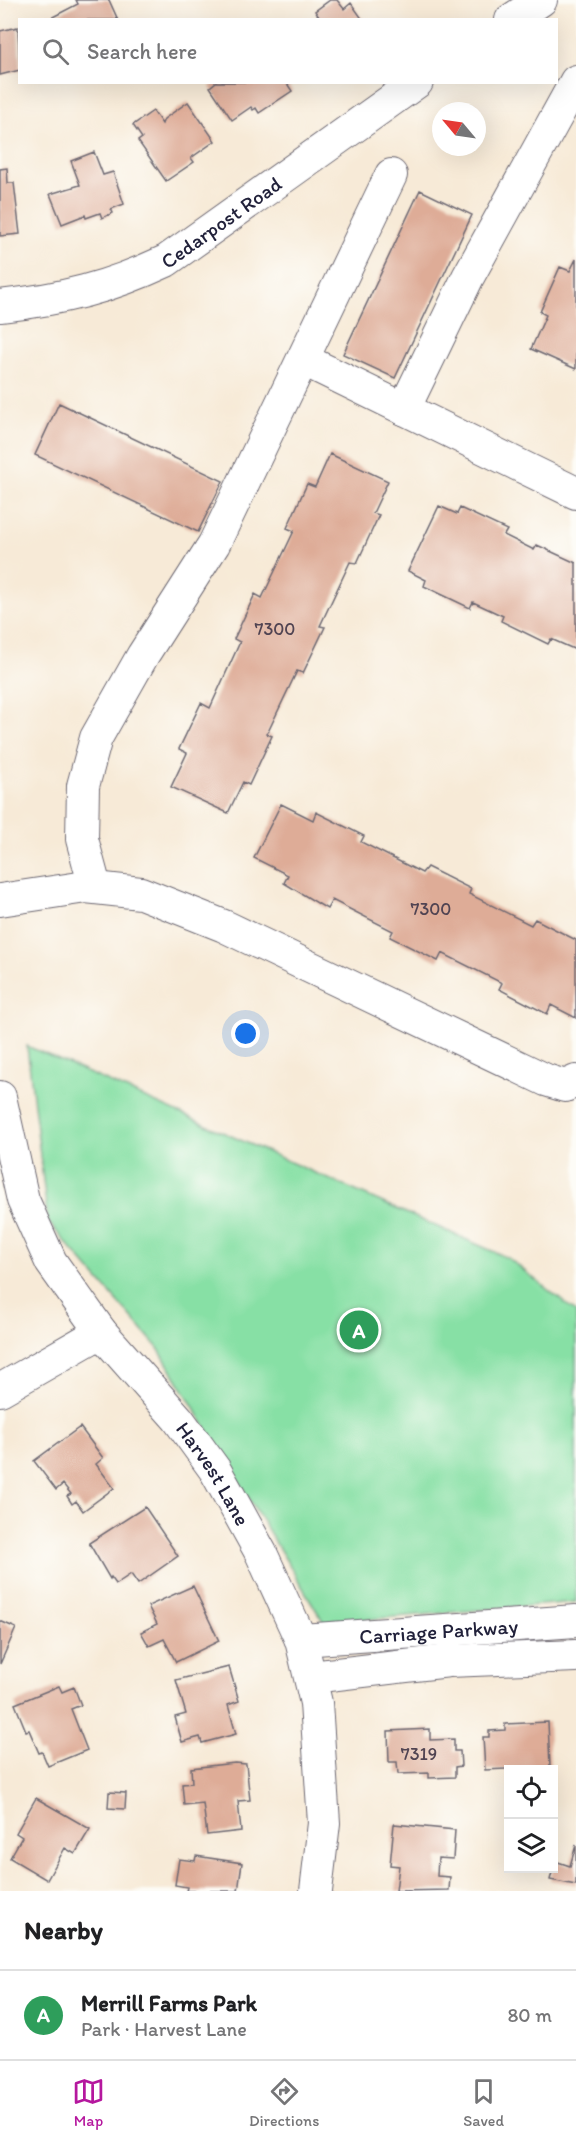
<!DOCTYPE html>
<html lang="en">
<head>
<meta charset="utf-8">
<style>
	:root { --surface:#fff; --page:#f6f6f6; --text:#202124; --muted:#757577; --line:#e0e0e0; --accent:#b5179e }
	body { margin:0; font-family:Itim,sans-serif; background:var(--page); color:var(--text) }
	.controls { position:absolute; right:18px; bottom:18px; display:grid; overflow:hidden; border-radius:0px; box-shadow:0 6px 24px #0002 }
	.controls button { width:54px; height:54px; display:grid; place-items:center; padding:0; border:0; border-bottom:2px solid var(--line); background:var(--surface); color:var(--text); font:30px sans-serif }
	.compass { position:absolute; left:432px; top:102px; width:54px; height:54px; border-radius:50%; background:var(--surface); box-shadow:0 6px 24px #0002; rotate:299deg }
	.you { position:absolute; left:246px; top:1034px; width:21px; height:21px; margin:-15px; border:4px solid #fff; border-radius:50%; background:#1a73e8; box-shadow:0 0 0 9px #1a73e833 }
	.badge { display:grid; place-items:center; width:39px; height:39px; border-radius:50%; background:var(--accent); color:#fff; font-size:20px; font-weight:700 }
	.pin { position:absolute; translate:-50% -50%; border:3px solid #fff; box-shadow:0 2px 6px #0006 }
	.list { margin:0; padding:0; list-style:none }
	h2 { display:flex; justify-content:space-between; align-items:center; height:78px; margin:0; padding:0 24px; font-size:26px }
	h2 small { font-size:20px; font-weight:400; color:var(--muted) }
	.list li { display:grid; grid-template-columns:39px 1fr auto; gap:18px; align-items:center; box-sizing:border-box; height:90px; padding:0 24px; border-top:2px solid var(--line) }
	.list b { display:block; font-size:22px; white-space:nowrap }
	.list p { margin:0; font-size:20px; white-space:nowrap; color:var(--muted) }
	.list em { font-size:20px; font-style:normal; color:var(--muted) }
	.icon { flex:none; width:33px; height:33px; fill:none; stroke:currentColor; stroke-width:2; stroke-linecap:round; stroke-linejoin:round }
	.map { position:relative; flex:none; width:576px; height:1891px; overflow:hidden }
	.search { position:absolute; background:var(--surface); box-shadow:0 6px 24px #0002; left:18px; right:18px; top:18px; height:66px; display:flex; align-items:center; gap:15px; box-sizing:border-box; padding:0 21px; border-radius:0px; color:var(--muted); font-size:22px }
	.sheet { height:168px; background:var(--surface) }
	nav { display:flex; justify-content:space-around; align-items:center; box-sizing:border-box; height:84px; border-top:2px solid var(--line); background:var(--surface); font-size:16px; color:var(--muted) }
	nav a { display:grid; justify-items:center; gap:3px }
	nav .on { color:var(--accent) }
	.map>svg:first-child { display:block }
	.green { fill:#87e0a5; stroke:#548170; stroke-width:1.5 }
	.building { fill:#deac97 }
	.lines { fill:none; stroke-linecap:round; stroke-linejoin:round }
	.minor-casing { stroke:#6d6872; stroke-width:34 }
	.minor { stroke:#fff; stroke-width:32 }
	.labels { text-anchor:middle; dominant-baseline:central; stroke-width:4.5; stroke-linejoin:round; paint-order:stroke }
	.number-label { font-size:18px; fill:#514452 }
	.street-label { font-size:21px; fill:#22223b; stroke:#fdfcf7 }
</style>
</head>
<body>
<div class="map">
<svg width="576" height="1891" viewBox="0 0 576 1891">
	<rect width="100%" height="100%" fill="#fdfcf7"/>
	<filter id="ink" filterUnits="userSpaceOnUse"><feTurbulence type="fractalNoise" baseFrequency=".0167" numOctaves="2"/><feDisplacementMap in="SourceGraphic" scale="12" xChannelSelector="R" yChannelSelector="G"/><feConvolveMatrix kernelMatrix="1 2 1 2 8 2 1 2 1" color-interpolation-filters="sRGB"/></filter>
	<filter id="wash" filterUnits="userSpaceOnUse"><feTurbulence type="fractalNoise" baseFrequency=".008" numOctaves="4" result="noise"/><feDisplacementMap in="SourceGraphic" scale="24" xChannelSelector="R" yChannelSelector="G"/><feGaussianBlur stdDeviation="1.35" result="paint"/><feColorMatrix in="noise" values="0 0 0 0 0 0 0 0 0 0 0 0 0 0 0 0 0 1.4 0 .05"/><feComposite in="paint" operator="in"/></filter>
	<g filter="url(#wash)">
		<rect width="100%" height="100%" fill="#f7ead7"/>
		<!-- green -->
		<path class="green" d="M27 1046 508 1258 576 1312V1602L324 1623 158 1348 48 1222Z"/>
		<g id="blocks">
			<!-- building -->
			<path class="building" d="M76 0H109L118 20H47L78 4Z
				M330 0H337L344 9 351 3 363 20H321L315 11Z
				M18 27 20 70 0 75V31Z
				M216 82H286L292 91 259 113 256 108 253 110 251 107 232 120 210 87Z
				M188 102 215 141 191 158 194 162 166 181 138 141 142 138 133 125 153 111 162 124 164 119Z
				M94 152 103 175 113 172 124 204 111 209 113 213 102 218 100 213 86 218 85 215 62 224 50 194 80 185 71 161Z
				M7 168 8 183H14L20 234 0 236V169Z
				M420 190 472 215 395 378 343 354Z
				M576 259V369L531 349 546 315 540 312 560 267 570 271Z
				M59 403 223 481 198 532 35 455Z
				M330 454 388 481 373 513 379 515 357 563 350 562 320 626 325 627 303 673 297 671 267 734 272 736 249 785 243 782 228 813 171 787 187 753 179 749 201 703 210 708 240 642 234 639 255 594 262 598 294 531 287 528 307 484 315 487Z
				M439 506 457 514 460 508 507 530 504 535 534 550 537 545 576 563V650L551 639 548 644 501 621 503 616 473 602 470 608 424 586 426 580 408 571Z
				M281 804 313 820 316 812 364 836 361 842 422 873 427 867 471 889 469 894 531 925 535 919 576 940V1018L551 1005 547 1014 499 989 502 983 442 953 438 961 390 937 393 931 332 900 327 909 284 883 288 875 254 858Z
				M80 1427 103 1458 96 1464 114 1488 83 1511 76 1501 72 1504 67 1496 71 1494 63 1484 56 1490 34 1461Z
				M145 1507 178 1556 138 1584 131 1574 116 1584 111 1577 110 1579 89 1543Z
				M193 1586 219 1641 176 1662 164 1639 149 1646 141 1632 157 1624 148 1606Z
				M0 1621 16 1628 0 1664Z
				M229 1667 239 1701 228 1705 236 1734 202 1743 200 1737 182 1742 175 1717 186 1714 176 1680Z
				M59 1686 62 1692 74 1687 81 1705 71 1709 87 1750 48 1766 42 1752 39 1753 29 1730 26 1731 15 1704Z
				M548 1722 550 1767 485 1770 483 1737H489V1731L505 1730V1724Z
				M430 1729V1740L454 1739V1751H460L461 1766 455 1767V1777L429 1778V1773L398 1774 397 1762H389L388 1731Z
				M235 1763 246 1764 250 1800 238 1801 241 1831 207 1835 203 1803 184 1805 182 1784 192 1783 191 1768Z
				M109 1792 126 1793 125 1809 108 1808Z
				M36 1798 90 1829 75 1854 65 1848 47 1880 10 1858 22 1837 16 1833Z
				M394 1824 455 1830 453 1859 438 1858 437 1876 450 1877 449 1890 396 1891 399 1866 390 1865Z
				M576 1845V1885L550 1880 555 1861 570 1866Z
				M196 1856 242 1863 238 1891H186L187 1887 175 1885 179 1859 195 1861Z"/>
		</g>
	</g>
	<g filter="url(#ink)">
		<use href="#blocks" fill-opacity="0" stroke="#6d6872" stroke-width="1.5"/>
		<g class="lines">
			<!-- minor casing -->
			<g class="minor-casing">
				<g id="minor">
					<path d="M511 20 541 0"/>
					<path id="s1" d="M0 306C63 299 108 288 166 261L417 82"/>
					<path d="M304 360 576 493"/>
					<path d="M404 409 468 277 576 81"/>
					<path d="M95 887 82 839 83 786 96 738 143 655 214 544 391 175"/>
					<path d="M0 900 86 887 141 893 224 926 546 1080 565 1086 576 1081"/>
					<path id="s2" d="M0 1097 23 1200 51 1262 101 1332 178 1419 215 1470 261 1553 301 1640 316 1703 324 1823 316 1891"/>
					<path d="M0 1390 101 1332"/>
					<path id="s3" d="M301 1640 576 1621"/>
					<path d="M311 1677 449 1661 576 1656"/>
				</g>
			</g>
			<!-- minor -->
			<use href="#minor" class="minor"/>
		</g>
	</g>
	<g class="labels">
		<!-- number labels -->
		<g class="number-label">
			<text x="275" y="629">7300</text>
			<text x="431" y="909">7300</text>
			<text x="419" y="1754">7319</text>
		</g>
		<!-- street labels -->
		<g class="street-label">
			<text stroke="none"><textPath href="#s1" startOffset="240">Cedarpost Road</textPath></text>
			<text stroke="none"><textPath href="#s2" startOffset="441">Harvest Lane</textPath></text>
			<text stroke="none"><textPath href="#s3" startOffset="138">Carriage Parkway</textPath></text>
		</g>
	</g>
</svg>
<div class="controls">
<button><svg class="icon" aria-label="locate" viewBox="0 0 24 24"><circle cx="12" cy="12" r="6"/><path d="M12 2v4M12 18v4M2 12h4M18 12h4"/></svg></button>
<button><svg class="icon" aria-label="layers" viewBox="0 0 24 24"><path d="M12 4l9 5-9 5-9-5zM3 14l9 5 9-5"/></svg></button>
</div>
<svg class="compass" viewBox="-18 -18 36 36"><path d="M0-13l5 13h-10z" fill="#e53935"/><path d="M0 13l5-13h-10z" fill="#757577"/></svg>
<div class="you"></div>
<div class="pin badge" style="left:359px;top:1330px;background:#2e9e5b">A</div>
<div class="search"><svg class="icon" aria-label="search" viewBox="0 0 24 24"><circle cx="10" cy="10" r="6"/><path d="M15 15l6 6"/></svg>Search here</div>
</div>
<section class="sheet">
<h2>Nearby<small></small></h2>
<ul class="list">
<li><span class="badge" style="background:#2e9e5b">A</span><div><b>Merrill Farms Park</b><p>Park · Harvest Lane</p></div><em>80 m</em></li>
</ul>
</section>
<nav>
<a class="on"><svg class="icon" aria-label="map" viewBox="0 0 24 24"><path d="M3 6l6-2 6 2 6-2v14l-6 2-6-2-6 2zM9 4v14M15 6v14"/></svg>Map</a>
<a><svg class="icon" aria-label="directions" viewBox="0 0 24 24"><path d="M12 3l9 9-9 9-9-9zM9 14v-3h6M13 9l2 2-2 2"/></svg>Directions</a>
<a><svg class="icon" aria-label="saved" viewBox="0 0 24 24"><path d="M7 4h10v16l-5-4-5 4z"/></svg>Saved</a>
</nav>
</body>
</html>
